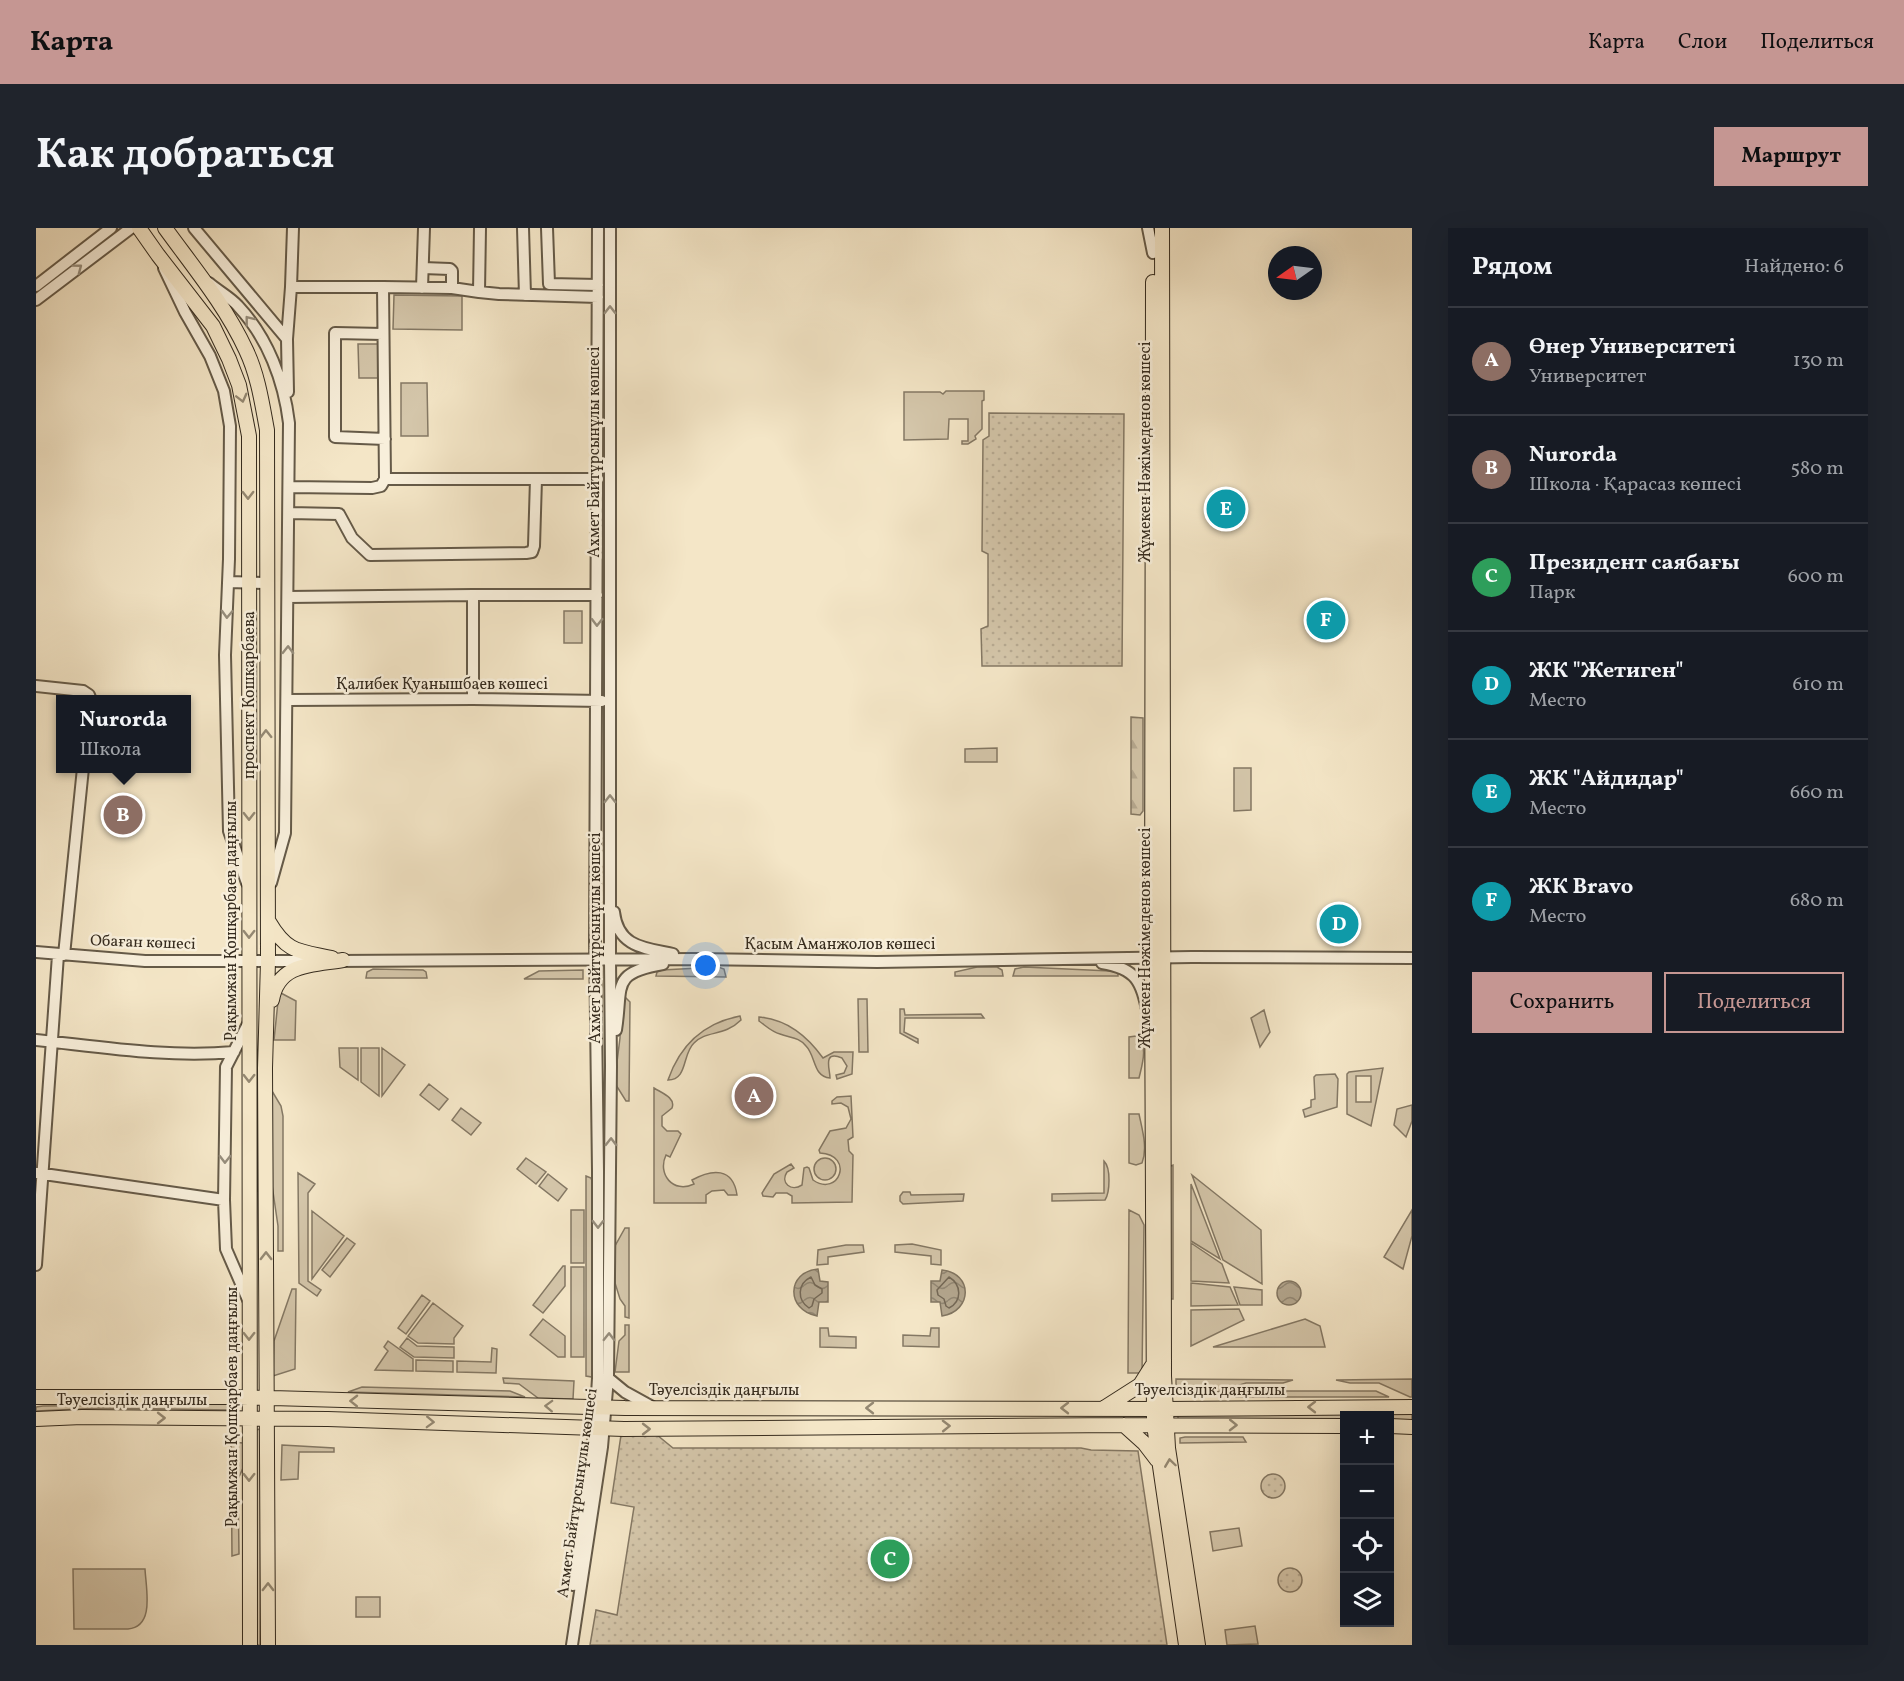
<!DOCTYPE html>
<html lang="ru">
<head>
<meta charset="utf-8">
<style>
	:root { --surface:#171b24; --page:#20242c; --text:#f1f3f6; --muted:#9ea1a6; --line:#363941; --accent:#c59692 }
	body { margin:0; font-family:Vollkorn,serif; background:var(--page); color:var(--text) }
	.controls { position:absolute; right:18px; bottom:18px; display:grid; overflow:hidden; border-radius:0px; box-shadow:0 6px 24px #0002 }
	.controls button { width:54px; height:54px; display:grid; place-items:center; padding:0; border:0; border-bottom:2px solid var(--line); background:var(--surface); color:var(--text); font:30px sans-serif }
	.compass { position:absolute; left:1232px; top:18px; width:54px; height:54px; border-radius:50%; background:var(--surface); box-shadow:0 6px 24px #0002; rotate:256deg }
	.you { position:absolute; left:670px; top:738px; width:21px; height:21px; margin:-15px; border:4px solid #fff; border-radius:50%; background:#1a73e8; box-shadow:0 0 0 9px #1a73e833 }
	.badge { display:grid; place-items:center; width:39px; height:39px; border-radius:50%; background:var(--accent); color:#fff; font-size:20px; font-weight:700 }
	.pin { position:absolute; translate:-50% -50%; border:3px solid #fff; box-shadow:0 2px 6px #0006 }
	.popup { position:absolute; left:20px; top:467px; width:135px; height:78px; box-sizing:border-box; display:grid; place-content:center; border-radius:0px; background:var(--surface); filter:drop-shadow(0 2px 4px #0005); font-size:20px; white-space:nowrap; color:var(--muted) }
	.popup b { font-size:22px; color:var(--text) }
	.popup::after { content:''; position:absolute; left:50%; top:100%; margin-left:-12px; border:12px solid transparent; border-top-color:var(--surface) }
	.list { margin:0; padding:0; list-style:none }
	h2 { display:flex; justify-content:space-between; align-items:center; height:78px; margin:0; padding:0 24px; font-size:26px }
	h2 small { font-size:20px; font-weight:400; color:var(--muted) }
	.list li { display:grid; grid-template-columns:39px 1fr auto; gap:18px; align-items:center; box-sizing:border-box; height:108px; padding:0 24px; border-top:2px solid var(--line) }
	.list b { display:block; font-size:22px; white-space:nowrap }
	.list p { margin:0; font-size:20px; white-space:nowrap; color:var(--muted) }
	.list em { font-size:20px; font-style:normal; color:var(--muted) }
	.actions { display:flex; gap:12px; padding:18px 24px }
	.actions a { flex:1; padding:14px 0; border:2px solid var(--accent); border-radius:0px; text-align:center; font-size:21px; color:var(--accent) }
	.actions .main { background:var(--accent); color:#111 }
	.icon { flex:none; width:33px; height:33px; fill:none; stroke:currentColor; stroke-width:2; stroke-linecap:round; stroke-linejoin:round }
	.map { position:relative; flex:none; width:1376px; height:1417px; overflow:hidden; border-radius:0px }
	header { display:flex; align-items:center; gap:36px; box-sizing:border-box; height:84px; padding:0 30px; background:var(--accent); color:#111 }
	header strong { font-size:28px }
	nav { display:flex; gap:33px; margin-inline-start:auto; font-size:21px }
	.intro { display:flex; align-items:center; justify-content:space-between; box-sizing:border-box; height:144px; padding:0 36px }
	h1 { margin:0; font-size:42px }
	.button { padding:15px 27px; border-radius:0px; background:var(--accent); color:#111; font-size:21px; font-weight:700 }
	main { display:flex; gap:36px; padding:0 36px }
	aside { flex:1; background:var(--surface); border-radius:0px; box-shadow:0 6px 24px #0002 }
	.map>svg:first-child { display:block }
	.grass { fill:#d4c6aa; stroke:#847864; stroke-width:1.5; fill-rule:evenodd }
	.forest { fill:url(#forest-firs); stroke:#847864; stroke-width:1.5 }
	.park { fill:url(#park-dots); stroke:#847864; stroke-width:1.5 }
	.water { fill:url(#water-waves); stroke:#817561; stroke-width:1.5 }
	.lines { fill:none; stroke-linecap:round; stroke-linejoin:round }
	.shore { stroke:#746856; stroke-width:1.5 }
	.minor-casing { stroke:#655a48; stroke-width:14 }
	.major-casing { stroke:#352b1e; stroke-width:16 }
	.minor { stroke:#f8efdb; stroke-width:10 }
	.major { stroke:#f4e6c7; stroke-width:14 }
	.oneway { stroke:#968d7c }
	.oneway2 { stroke:#948872 }
	.labels { text-anchor:middle; dominant-baseline:central; stroke-width:5; stroke-linejoin:round; paint-order:stroke }
	.street-label { font-size:16px; fill:#352b1e; stroke:#f8efdb }
</style>
</head>
<body>
<header>
<strong>Карта</strong>
<nav><a>Карта</a><a>Слои</a><a>Поделиться</a></nav>
</header>
<div class="intro"><h1>Как добраться</h1><a class="button">Маршрут</a></div>
<main>
<div class="map">
<svg width="1376" height="1417" viewBox="0 0 1376 1417">
	<defs>
		<pattern id="forest-firs" width="22" height="20" patternUnits="userSpaceOnUse" patternTransform="scale(1.5)"><rect width="22" height="20" fill="#d4c6aa"/><path d="M5 1l3.5 6h-7zM16 11l3.5 6h-7z" fill="#b7aa92"/></pattern>
		<pattern id="park-dots" width="8" height="8" patternUnits="userSpaceOnUse" patternTransform="scale(1.5)"><rect width="8" height="8" fill="#d4c6aa"/><path d="M2 2h.1M6 6h.1" fill="none" stroke="#b7aa92" stroke-width="1.8" stroke-linecap="round"/></pattern>
		<pattern id="water-waves" width="16" height="10" patternUnits="userSpaceOnUse" patternTransform="scale(1.5)"><rect width="16" height="10" fill="#b3a68e"/><path d="M0 5q4-4 8 0t8 0" fill="none" stroke="#928773"/></pattern>
	</defs>
	<rect width="100%" height="100%" fill="#f4e6c7"/>
	<filter id="stains"><feTurbulence type="fractalNoise" baseFrequency=".00333" numOctaves="4"/><feColorMatrix values="0 0 0 0 .2 0 0 0 0 .09 0 0 0 0 .02 0 0 0 .5 -.17"/></filter>
	<radialGradient id="worn" r=".72"><stop offset=".6" stop-color="#630" stop-opacity="0"/><stop offset="1" stop-color="#630" stop-opacity=".3"/></radialGradient>
	<!-- grass -->
	<path class="grass" d="M358 67 426 68V102L357 101Z
		M322 116H342L343 150H323Z
		M365 155H391L392 208H365Z
		M910 163H948V172L946 173V201L939 208 940 211 932 216H926V213H932V191H913L912 211 868 212V164H904L907 166Z
		M528 383H546V415H528Z
		M961 520V534H929V521Z
		M1198 540H1215V582L1198 583Z
		M682 739 688 741 690 749 620 748 621 744 626 742Z
		M941 739H961L966 742 967 748H919V744Z
		M988 739 1074 743 1082 744V748H977L979 741Z
		M337 741 387 742 390 744 391 750H330L331 744Z
		M547 742V751H488L503 743Z
		M243 764 260 773 259 812H238Z
		M585 765 594 774 593 873H590L580 857V842L584 810Z
		M822 771H831L832 824H823Z
		M864 781H868L869 787 945 786 948 790H869L868 804 882 811V815L864 805Z
		M1228 782 1234 804 1224 819 1215 790Z
		M704 788 705 792C688 809 670 802 658 815 646 826 652 852 632 852 644 817 668 795 704 788Z
		M723 789C752 792 771 808 787 830L798 824H817L816 846 801 851 800 847 808 845 811 838 806 830C786 822 794 841 794 850 777 849 780 828 770 818 763 809 754 810 744 806 736 804 730 798 723 793Z
		M1100 808C1113 817 1106 837 1103 850H1093V809Z
		M303 820H322V852L304 839Z
		M325 820H343V868L325 854Z
		M346 820 369 837 346 868Z
		M1347 840 1335 898 1311 886V846L1313 844ZM1320 848H1335V874H1320Z
		M1299 846 1302 851 1301 879 1269 889 1267 882 1275 879V872L1279 871 1278 849 1280 847Z
		M393 856 412 871 403 882 384 867Z
		M618 860C626 865 640 870 636 880L626 888V898L631 903H642L645 906 634 929 630 927C621 946 637 966 658 956L656 952C676 941 697 939 701 967H692L688 962 676 963 670 967V975H618Z
		M236 863 245 878 247 888V1023H242V998L236 957Z
		M815 868 817 909 812 912 813 923 817 927 816 974 756 975V968L751 965H740L737 969 727 968 726 965 738 946 755 936 758 940 751 944C744 955 755 964 766 957L768 940 771 939 773 940 777 952C803 970 819 927 784 925L783 922 794 903 810 900 815 891 812 879 805 875 796 876V873L801 869Z
		M1376 877V893L1370 909 1358 897 1361 881Z
		M425 880 445 895 435 907 416 892Z
		M1093 886H1103C1106 901 1112 920 1106 935L1100 937 1093 935Z
		M490 930 510 944 500 956 481 941Z
		M778 941a11 11 0 1 1 22 0a11 11 0 1 1-22 0Z
		M1068 933C1075 940 1074 964 1069 972L1016 973V966L1068 965Z
		M1137 937V1071H1134L1132 939Z
		M262 945 279 956 272 965V1053L285 1062 281 1068 263 1055Z
		M512 946 531 961 522 973 503 958Z
		M1156 947 1225 1002 1226 1056 1187 1032Z
		M550 948 555 950 556 953V1149L550 1148Z
		M1155 956 1184 1031 1155 1013Z
		M867 964H874L875 967 928 966 927 973 867 976 864 973V968Z
		M535 982H548V1035H535Z
		M1093 982 1103 987 1108 997 1106 1145H1092Z
		M1376 982V1008L1367 1041 1348 1029Z
		M276 983 308 1008 276 1051Z
		M589 1000H593V1090L589 1089V1078L584 1071 579 1055V1018Z
		M311 1010 319 1016 294 1049 286 1042Z
		M1155 1015 1186 1036 1193 1055 1155 1053Z
		M876 1016 905 1022V1037L895 1036V1028L859 1024V1017Z
		M810 1017H827L828 1024 792 1029V1036L781 1037 782 1022Z
		M527 1038H529V1058L507 1085 497 1077Z
		M535 1039H548V1129H535Z
		M1155 1055 1194 1059 1202 1077 1155 1078Z
		M1198 1059 1226 1062V1077H1204Z
		M256 1061H260L259 1141 237 1148 238 1113Z
		M386 1067 394 1073 370 1106 362 1100Z
		M397 1075 427 1098 418 1110V1116L382 1115 372 1108Z
		M1203 1081 1208 1092 1155 1118V1082Z
		M507 1091 529 1108V1129H522L494 1107Z
		M1269 1091 1284 1098 1289 1119H1177Z
		M589 1097H593V1144H579L583 1113 589 1107Z
		M784 1100H792L793 1108 820 1109V1120L784 1119Z
		M895 1100H903V1119L867 1118V1107L894 1108Z
		M371 1110 381 1118 418 1119V1130L378 1129 364 1119Z
		M352 1113 377 1131V1143L339 1142 352 1123 348 1119Z
		M456 1120 461 1121 460 1145 421 1144V1133L455 1134Z
		M380 1132 417 1133V1144L380 1143Z
		M467 1150 538 1153 537 1171 502 1170 483 1156 468 1155Z
		M1140 1151 1257 1152 1247 1155H1210L1172 1167 1140 1168Z
		M1376 1151V1169H1374L1343 1155H1314L1300 1152Z
		M326 1159 474 1163 489 1169 312 1164Z
		M1214 1163H1340L1353 1169H1197Z
		M195 1176V1182L66 1180 0 1183V1179L7 1178Z
		M1376 1186V1193H1354V1188H1308V1193H1142V1187Z
		M225 1201 224 1417H218L219 1202Z
		M1149 1209H1207L1210 1214 1144 1215V1210Z
		M195 1214 207 1215V1240L202 1251 203 1326 196 1328Z
		M246 1217 298 1220V1224H263L262 1251 245 1252Z
		M1203 1300 1206 1318 1177 1323 1174 1304Z
		M37 1341H109C110 1361 119 1399 92 1401H38Z
		M320 1369H344V1389H320Z
		M1219 1398 1222 1416 1191 1417 1189 1402Z"/>
	<!-- forest -->
	<path class="forest" d="M1095 489 1107 490V583L1104 587 1095 586Z"/>
	<!-- park -->
	<path class="park" d="M953 185 1088 186 1086 438H946L945 401 952 398V326L946 323 947 212 953 208Z
		M585 1207H621L637 1220H1045L1055 1222 1102 1223 1131 1417H554L560 1382 581 1387 598 1279 575 1275Z
		M1225 1258a12 12 0 1 1 24 0a12 12 0 1 1-24 0Z
		M1242 1352a12 12 0 1 1 24 0a12 12 0 1 1-24 0Z"/>
	<!-- water -->
	<path class="water" d="M782 1041 784 1053 792 1054V1074H783L781 1088C750 1082 750 1044 782 1041Z
		M906 1042C937 1045 937 1083 906 1088L904 1074H895V1053H904Z
		M1241 1065a12 12 0 1 1 24 0a12 12 0 1 1-24 0Z"/>
	<g class="lines">
		<!-- shore -->
		<path class="shore" d="M775 1049 779 1057 786 1061V1065L778 1071 776 1078 773 1080C761 1072 761 1056 775 1049Z
			M913 1049C926 1057 926 1073 913 1080L910 1078 908 1071 902 1067 901 1062Z"/>
		<!-- minor casing -->
		<g class="minor-casing">
			<path id="minor" d="M158 0 251 111
				M444 0 443 64 463 66 562 69
				M487 0 489 67
				M511 0 513 56 562 57
				M1112 0 1117 25
				M128 40 149 84 174 128 188 163 194 198 193 331 189 427 193 603 211 655
				M387 40 414 41 416 43V60
				M173 55C182 63 194 69 202 78 232 110 248 153 253 195L249 605 235 655
				M0 58 75 0
				M255 59 257 0
				M347 59 416 60 443 64
				M386 60 388 0
				M0 72 95 0
				M347 106 299 105V209L349 211
				M252 164 251 111 255 59H347L349 251
				M253 259 336 260 345 258 349 251H562
				M253 285 303 286 316 310 334 327 490 325 496 324 498 318 500 251
				M192 354 230 355
				M252 369 437 367
				M0 458 47 463 53 467 55 472
				M437 471V367H561
				M251 472 437 471 566 473
				M578 684C582 719 608 720 637 726
				M0 724 109 733H278
				M28 727 47 540
				M299 733 661 731 841 734 1156 729 1376 730
				M1066 735C1101 741 1105 753 1112 786
				M213 794 190 839 188 972 190 1021 213 1074
				M580 802C587 758 574 745 627 736
				M0 812C66 819 132 830 198 824
				M1 945 188 972
				M0 1037 22 727
				M572 1150 589 1164 618 1180
				M537 1357 559 1200 562 1150V943L559 714 562 0
				M536 1417 566 1219 572 1150 575 838 574 731V0"/>
		</g>
		<!-- major casing -->
		<g class="major-casing">
			<path id="major" d="M103 0 122 27 177 98 193 131 203 157 213 208 214 1417
				M129 0C158 40 189 77 210 122 222 147 226 175 231 202L232 733 229 840 232 1417
				M1126 0 1128 1148 1132 1220 1162 1417
				M1117 54 1116 750 1118 1197 1150 1417
				M233 694C251 725 263 723 296 730
				M236 772C242 735 277 737 307 732
				M0 1169H197L589 1180 1129 1181 1376 1179
				M1068 1180 1104 1157 1116 1138
				M0 1191 46 1189 292 1191 588 1201 1088 1197 1308 1198
				M1088 1197 1108 1215 1121 1232
				M1354 1198 1376 1199"/>
		</g>
		<!-- minor -->
		<use href="#minor" class="minor"/>
		<!-- major -->
		<use href="#major" class="major"/>
	</g>
	<!-- one-way arrows -->
	<defs><path id="oneway-chevron" d="M-2-3.5L2.5 0L-2 3.5" fill="none" stroke-width="1.6" stroke-linecap="round" stroke-linejoin="round" transform="scale(1.5)"/></defs>
	<g class="oneway">
		<use href="#oneway-chevron" transform="translate(42 40) rotate(-37)"/>
		<use href="#oneway-chevron" transform="translate(574 82) rotate(-90)"/>
		<use href="#oneway-chevron" transform="translate(213 92) rotate(-128)"/>
		<use href="#oneway-chevron" transform="translate(191 386) rotate(92)"/>
		<use href="#oneway-chevron" transform="translate(561 394) rotate(91)"/>
		<use href="#oneway-chevron" transform="translate(252 422) rotate(-89)"/>
		<use href="#oneway-chevron" transform="translate(574 571) rotate(-90)"/>
		<use href="#oneway-chevron" transform="translate(575 914) rotate(-89)"/>
		<use href="#oneway-chevron" transform="translate(189 931) rotate(91)"/>
		<use href="#oneway-chevron" transform="translate(562 996) rotate(90)"/>
		<use href="#oneway-chevron" transform="translate(573 1109) rotate(-89)"/>
	</g>
	<g class="oneway2">
		<use href="#oneway-chevron" transform="translate(206 170) rotate(76)"/>
		<use href="#oneway-chevron" transform="translate(212 267) rotate(90)"/>
		<use href="#oneway-chevron" transform="translate(230 506) rotate(-91)"/>
		<use href="#oneway-chevron" transform="translate(213 588) rotate(90)"/>
		<use href="#oneway-chevron" transform="translate(213 706) rotate(90)"/>
		<use href="#oneway-chevron" transform="translate(213 850) rotate(90)"/>
		<use href="#oneway-chevron" transform="translate(230 1028) rotate(-90)"/>
		<use href="#oneway-chevron" transform="translate(213 1108) rotate(90)"/>
		<use href="#oneway-chevron" transform="translate(318 1173) rotate(-179)"/>
		<use href="#oneway-chevron" transform="translate(513 1178) rotate(-178)"/>
		<use href="#oneway-chevron" transform="translate(1276 1179) rotate(180)"/>
		<use href="#oneway-chevron" transform="translate(834 1180) rotate(-180)"/>
		<use href="#oneway-chevron" transform="translate(1029 1180) rotate(-180)"/>
		<use href="#oneway-chevron" transform="translate(125 1190)"/>
		<use href="#oneway-chevron" transform="translate(394 1194) rotate(2)"/>
		<use href="#oneway-chevron" transform="translate(1197 1197) rotate(1)"/>
		<use href="#oneway-chevron" transform="translate(910 1198) rotate(-1)"/>
		<use href="#oneway-chevron" transform="translate(610 1201)"/>
		<use href="#oneway-chevron" transform="translate(1134 1235) rotate(-98)"/>
		<use href="#oneway-chevron" transform="translate(213 1249) rotate(90)"/>
		<use href="#oneway-chevron" transform="translate(232 1359) rotate(-90)"/>
	</g>
	<g class="labels">
		<!-- street labels -->
		<g class="street-label">
			<text transform="translate(559 224) rotate(-90)">Ахмет Байтұрсынұлы көшесі</text>
			<text transform="translate(1110 224) rotate(-90)">Жұмекен Нәжімеденов көшесі</text>
			<text x="406" y="457">Қалибек Қуанышбаев көшесі</text>
			<text transform="translate(214 467) rotate(-90)">проспект Кошкарбаева</text>
			<text transform="translate(196 693) rotate(-90)">Рақымжан Қошқарбаев даңғылы</text>
			<text transform="translate(560 710) rotate(-90)">Ахмет Байтұрсынұлы көшесі</text>
			<text transform="translate(1110 710) rotate(-90)">Жұмекен Нәжімеденов көшесі</text>
			<text transform="translate(107 715) rotate(2)">Обаған көшесі</text>
			<text x="804" y="717">Қасым Аманжолов көшесі</text>
			<text x="688" y="1163">Тәуелсіздік даңғылы</text>
			<text x="1174" y="1163">Тәуелсіздік даңғылы</text>
			<text x="96" y="1173">Тәуелсіздік даңғылы</text>
			<text transform="translate(197 1179) rotate(-90)">Рақымжан Қошқарбаев даңғылы</text>
			<text transform="translate(542 1265) rotate(-82)">Ахмет Байтұрсынұлы көшесі</text>
		</g>
	</g>
	<rect width="100%" height="100%" filter="url(#stains)"/>
	<rect width="100%" height="100%" fill="url(#worn)"/>
</svg>
<div class="controls">
<button>+</button>
<button>−</button>
<button><svg class="icon" aria-label="locate" viewBox="0 0 24 24"><circle cx="12" cy="12" r="6"/><path d="M12 2v4M12 18v4M2 12h4M18 12h4"/></svg></button>
<button><svg class="icon" aria-label="layers" viewBox="0 0 24 24"><path d="M12 4l9 5-9 5-9-5zM3 14l9 5 9-5"/></svg></button>
</div>
<svg class="compass" viewBox="-18 -18 36 36"><path d="M0-13l5 13h-10z" fill="#e53935"/><path d="M0 13l5-13h-10z" fill="#9ea1a6"/></svg>
<div class="you"></div>
<div class="pin badge" style="left:718px;top:868px;background:#8d6e63">A</div>
<div class="pin badge" style="left:87px;top:587px;background:#8d6e63">B</div>
<div class="popup"><b>Nurorda</b>Школа</div>
<div class="pin badge" style="left:854px;top:1331px;background:#2e9e5b">C</div>
<div class="pin badge" style="left:1303px;top:696px;background:#0f9aa8">D</div>
<div class="pin badge" style="left:1190px;top:281px;background:#0f9aa8">E</div>
<div class="pin badge" style="left:1290px;top:392px;background:#0f9aa8">F</div>
</div>
<aside>
<h2>Рядом<small>Найдено: 6</small></h2>
<ul class="list">
<li><span class="badge" style="background:#8d6e63">A</span><div><b>Өнер Университеті</b><p>Университет</p></div><em>130 m</em></li>
<li><span class="badge" style="background:#8d6e63">B</span><div><b>Nurorda</b><p>Школа · Қарасаз көшесі</p></div><em>580 m</em></li>
<li><span class="badge" style="background:#2e9e5b">C</span><div><b>Президент саябағы</b><p>Парк</p></div><em>600 m</em></li>
<li><span class="badge" style="background:#0f9aa8">D</span><div><b>ЖК &quot;Жетиген&quot;</b><p>Место</p></div><em>610 m</em></li>
<li><span class="badge" style="background:#0f9aa8">E</span><div><b>ЖК &quot;Айдидар&quot;</b><p>Место</p></div><em>660 m</em></li>
<li><span class="badge" style="background:#0f9aa8">F</span><div><b>ЖК Bravo</b><p>Место</p></div><em>680 m</em></li>
</ul>
<div class="actions"><a class="main">Сохранить</a><a>Поделиться</a></div>
</aside>
</main>
</body>
</html>
